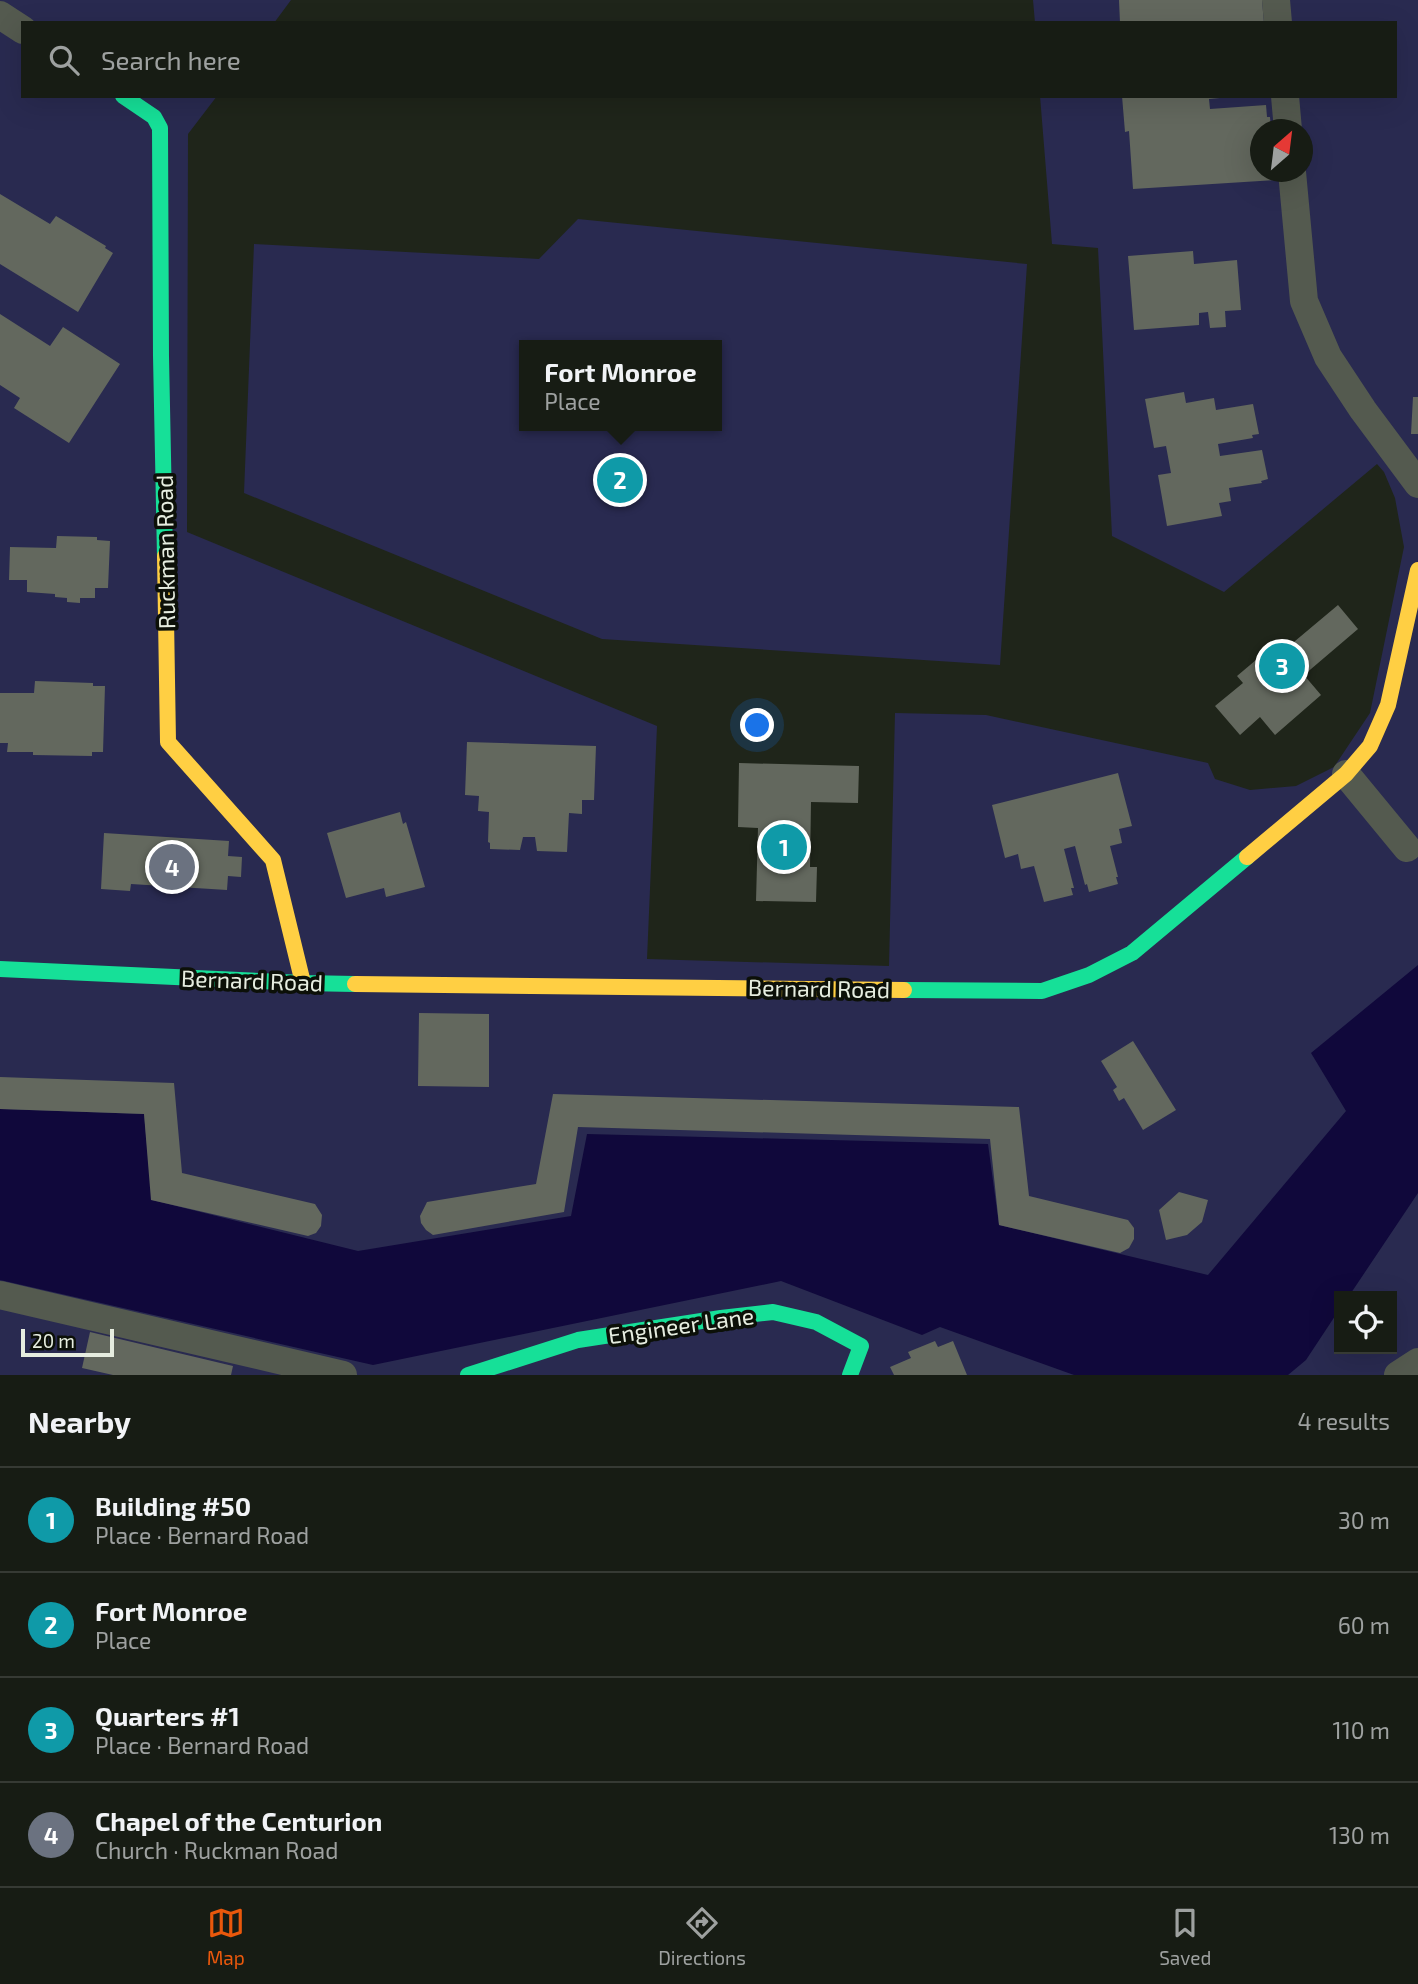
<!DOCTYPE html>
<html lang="en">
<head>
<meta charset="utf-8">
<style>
	:root { --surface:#171c14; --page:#20251d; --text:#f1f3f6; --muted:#9ea1a0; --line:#363a34; --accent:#ea580c }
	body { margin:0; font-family:"Exo 2",sans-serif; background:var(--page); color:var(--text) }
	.controls { position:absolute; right:21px; bottom:21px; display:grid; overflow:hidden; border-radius:0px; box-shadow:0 7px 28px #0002 }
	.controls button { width:63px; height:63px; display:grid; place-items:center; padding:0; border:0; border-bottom:2px solid var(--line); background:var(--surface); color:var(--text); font:35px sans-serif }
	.compass { position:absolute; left:1250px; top:119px; width:63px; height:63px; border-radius:50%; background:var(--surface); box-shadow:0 7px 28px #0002; rotate:28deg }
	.scale { position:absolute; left:21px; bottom:18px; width:93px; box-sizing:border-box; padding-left:7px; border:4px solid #e6ede0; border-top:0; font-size:19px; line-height:24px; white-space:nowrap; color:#e6ede0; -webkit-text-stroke:5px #0c1008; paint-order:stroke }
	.you { position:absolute; left:758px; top:726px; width:24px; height:24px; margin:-18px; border:5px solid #fff; border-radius:50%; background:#1a73e8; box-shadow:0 0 0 10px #1a73e833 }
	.badge { display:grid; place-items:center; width:46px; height:46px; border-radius:50%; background:var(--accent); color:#fff; font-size:23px; font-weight:700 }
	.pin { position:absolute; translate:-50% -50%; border:4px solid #fff; box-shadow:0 2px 7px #0006 }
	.popup { position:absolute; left:519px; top:340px; width:203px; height:91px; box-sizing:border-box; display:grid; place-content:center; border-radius:0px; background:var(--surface); filter:drop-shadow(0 2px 5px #0005); font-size:23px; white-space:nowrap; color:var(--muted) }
	.popup b { font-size:26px; color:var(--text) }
	.popup::after { content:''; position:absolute; left:50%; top:100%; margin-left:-14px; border:14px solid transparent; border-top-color:var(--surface) }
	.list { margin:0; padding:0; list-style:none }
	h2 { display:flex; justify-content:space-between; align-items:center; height:91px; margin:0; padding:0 28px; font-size:30px }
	h2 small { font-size:23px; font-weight:400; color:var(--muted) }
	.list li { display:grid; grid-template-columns:46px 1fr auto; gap:21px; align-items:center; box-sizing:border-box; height:105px; padding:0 28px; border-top:2px solid var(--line) }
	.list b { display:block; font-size:26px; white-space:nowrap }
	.list p { margin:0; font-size:23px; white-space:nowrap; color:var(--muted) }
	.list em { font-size:23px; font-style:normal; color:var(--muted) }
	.icon { flex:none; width:38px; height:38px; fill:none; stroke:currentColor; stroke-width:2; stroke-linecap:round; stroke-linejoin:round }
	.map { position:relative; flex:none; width:1418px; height:1375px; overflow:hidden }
	.search { position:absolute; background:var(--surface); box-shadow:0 7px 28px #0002; left:21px; right:21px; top:21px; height:77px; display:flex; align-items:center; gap:18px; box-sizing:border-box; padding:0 24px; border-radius:0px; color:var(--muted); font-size:26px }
	.sheet { height:511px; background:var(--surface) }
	nav { display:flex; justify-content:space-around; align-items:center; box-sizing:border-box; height:98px; border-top:2px solid var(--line); background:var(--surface); font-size:19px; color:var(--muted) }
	nav a { display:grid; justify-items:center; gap:4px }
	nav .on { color:var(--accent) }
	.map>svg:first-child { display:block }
	.green { fill:#292a50; fill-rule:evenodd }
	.water { fill:#10083b }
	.building { fill:#63685e }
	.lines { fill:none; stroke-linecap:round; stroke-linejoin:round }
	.street { stroke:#545a4f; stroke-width:28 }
	.fast { stroke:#16e098; stroke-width:16 }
	.slow { stroke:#ffcf43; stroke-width:16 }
	.labels { text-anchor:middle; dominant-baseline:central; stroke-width:7; stroke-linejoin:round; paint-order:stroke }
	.street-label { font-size:23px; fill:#e6ede0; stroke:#0c1008 }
</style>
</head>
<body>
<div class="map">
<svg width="1418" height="1375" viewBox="0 0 1418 1375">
	<rect width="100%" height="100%" fill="#1f251a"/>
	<!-- green -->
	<path class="green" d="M0 0H291L274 23H23V96H217L188 134 187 532 657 726 647 959 889 966 895 713 986 715 1208 763 1215 779 1250 790 1296 786 1334 767 1370 713 1404 547 1395 498 1384 472 1377 464 1224 592 1112 536 1098 248 1052 244 1040 96H1395V23H1035L1033 0H1418V1375H0ZM1260 130H1302V172H1260ZM1339 1296H1392V1349H1339Z
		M578 219 1027 264 1000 665 602 639 244 493 254 244 539 259ZM524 345H716V426H524Z"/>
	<!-- water -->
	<path class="water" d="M1418 965V1193L1349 1296H1339V1310L1306 1360 1288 1375H1074L940 1327 922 1335 781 1281 373 1365 0 1280V1109L144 1114 152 1200 358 1251 571 1216 587 1134 988 1144 999 1225 1208 1275 1346 1111 1311 1053Z"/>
	<!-- building -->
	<path class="building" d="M1119 0H1262L1264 23H1120Z
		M1122 96H1219L1220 98 1209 99 1210 109 1266 105 1267 117H1270L1271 130H1260V172H1274L1275 180 1133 189 1129 131 1125 132Z
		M0 194 50 224 56 216 106 246 105 248 113 253 78 312 0 264Z
		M1193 251 1194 264 1237 260 1241 310 1225 311 1226 327 1210 328 1208 312 1199 313V325L1134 330 1128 256Z
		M0 314 50 346 63 327 120 364 69 443 14 408 20 398 0 385Z
		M1184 392 1186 403 1214 398 1216 410 1253 404 1259 434 1252 435 1253 438 1218 444 1220 456 1262 450 1268 479 1261 481 1262 483 1229 488 1231 501 1219 503 1222 516 1167 526 1158 475 1171 473 1166 446 1154 448 1145 399Z
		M1413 397H1418V434H1411Z
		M57 536 97 537V540L110 541 108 588H95V598H80V603L67 602V598L55 597V594L27 592V580H9L10 547 56 548Z
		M1338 605 1358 629 1304 675 1321 695 1275 735 1260 717 1240 735 1215 706 1243 683 1237 676 1269 649 1276 657Z
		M35 681 93 683V686H105L103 752H92V756L33 755V752H7L8 743H0V693H34Z
		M467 742 596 746 594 800H582V814L569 813 567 852 537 851 535 837H523L520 850 490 849V843L488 842 489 812 478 811 479 796 465 795Z
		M739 763 859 766 858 803 811 802 810 867H817L816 902 756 901 758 828 738 827Z
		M1118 773 1132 826 1119 829 1122 843 1110 846 1118 877H1116L1118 884 1089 892 1087 884 1085 885 1075 846 1064 849 1074 888H1071L1073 895 1044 902 1034 866 1021 869 1018 854 1005 858 992 805Z
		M400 812 403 824 406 822 425 887 386 897 384 888 346 898 327 833Z
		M104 833 229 841 228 856 242 857 241 877 228 876 227 890 131 884 130 891 101 889Z
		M419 1013 489 1014V1087L418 1086Z
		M1133 1041 1176 1110 1143 1130 1124 1098 1119 1101 1113 1090 1117 1087 1101 1061Z
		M0 1077 174 1083 182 1173 315 1204 322 1215 321 1226 316 1233 308 1236 151 1200 144 1114 0 1109Z
		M553 1094 1019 1107 1029 1196 1128 1220 1134 1228V1239L1129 1248 1120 1253 999 1225 990 1139 578 1127 564 1212 433 1235 426 1230 421 1223 420 1216 427 1202 536 1184Z
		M1179 1192 1208 1200 1202 1222 1187 1235 1166 1240 1159 1210Z
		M90 1332 233 1366 231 1375H113L82 1368Z
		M935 1341 938 1347 953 1341 967 1375H894L890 1367 911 1358 908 1352Z"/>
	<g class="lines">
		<!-- street -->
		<path class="street" d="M1276 0 1278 23
			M0 15 23 30
			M1285 96 1288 130
			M1292 172 1304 301 1328 357 1363 410 1418 484
			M1346 774 1407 848
			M0 1295 343 1375
			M1398 1375 1418 1362"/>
		<!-- fast -->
		<path class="fast" d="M123 96 154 117 160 128 161 356 165 556
			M0 969 303 983 355 984
			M904 990 1042 991 1089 975 1132 953 1247 857
			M468 1375 578 1340 721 1318 773 1312 816 1322 861 1346 850 1375"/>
		<!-- slow -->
		<path class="slow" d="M165 556 168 742 273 860 303 983
			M1247 857 1346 774 1370 746 1388 705 1418 570
			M355 984 904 990"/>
	</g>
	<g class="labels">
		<!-- street labels -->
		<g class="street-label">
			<text transform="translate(165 552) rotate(-91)">Ruckman Road</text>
			<text transform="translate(252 980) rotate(2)">Bernard Road</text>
			<text transform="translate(819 988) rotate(1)">Bernard Road</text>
			<text transform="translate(681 1325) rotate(-8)">Engineer Lane</text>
		</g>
	</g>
</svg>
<div class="controls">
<button><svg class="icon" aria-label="locate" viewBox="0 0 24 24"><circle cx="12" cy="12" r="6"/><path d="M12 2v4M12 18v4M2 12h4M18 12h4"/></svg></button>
</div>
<svg class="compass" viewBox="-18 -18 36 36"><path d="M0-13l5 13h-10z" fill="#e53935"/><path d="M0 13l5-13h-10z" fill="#9ea1a0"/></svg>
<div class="scale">20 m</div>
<div class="you"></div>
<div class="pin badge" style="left:784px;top:847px;background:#0f9aa8">1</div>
<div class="pin badge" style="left:620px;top:480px;background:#0f9aa8">2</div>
<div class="popup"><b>Fort Monroe</b>Place</div>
<div class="pin badge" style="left:1282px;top:666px;background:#0f9aa8">3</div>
<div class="pin badge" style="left:172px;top:867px;background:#6b7280">4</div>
<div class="search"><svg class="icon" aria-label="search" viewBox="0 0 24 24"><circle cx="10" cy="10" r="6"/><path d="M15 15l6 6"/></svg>Search here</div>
</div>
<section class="sheet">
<h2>Nearby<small>4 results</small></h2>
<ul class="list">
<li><span class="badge" style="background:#0f9aa8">1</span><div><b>Building #50</b><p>Place · Bernard Road</p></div><em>30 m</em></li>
<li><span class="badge" style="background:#0f9aa8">2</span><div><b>Fort Monroe</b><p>Place</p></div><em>60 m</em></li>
<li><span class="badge" style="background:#0f9aa8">3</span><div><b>Quarters #1</b><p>Place · Bernard Road</p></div><em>110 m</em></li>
<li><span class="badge" style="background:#6b7280">4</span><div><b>Chapel of the Centurion</b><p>Church · Ruckman Road</p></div><em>130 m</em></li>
</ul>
</section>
<nav>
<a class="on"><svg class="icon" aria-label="map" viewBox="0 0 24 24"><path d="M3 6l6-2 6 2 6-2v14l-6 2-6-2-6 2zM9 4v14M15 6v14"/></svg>Map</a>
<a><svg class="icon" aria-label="directions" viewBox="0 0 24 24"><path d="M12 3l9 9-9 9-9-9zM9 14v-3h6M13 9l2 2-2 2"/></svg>Directions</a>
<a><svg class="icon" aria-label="saved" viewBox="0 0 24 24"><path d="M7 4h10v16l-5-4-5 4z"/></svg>Saved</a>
</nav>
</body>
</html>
